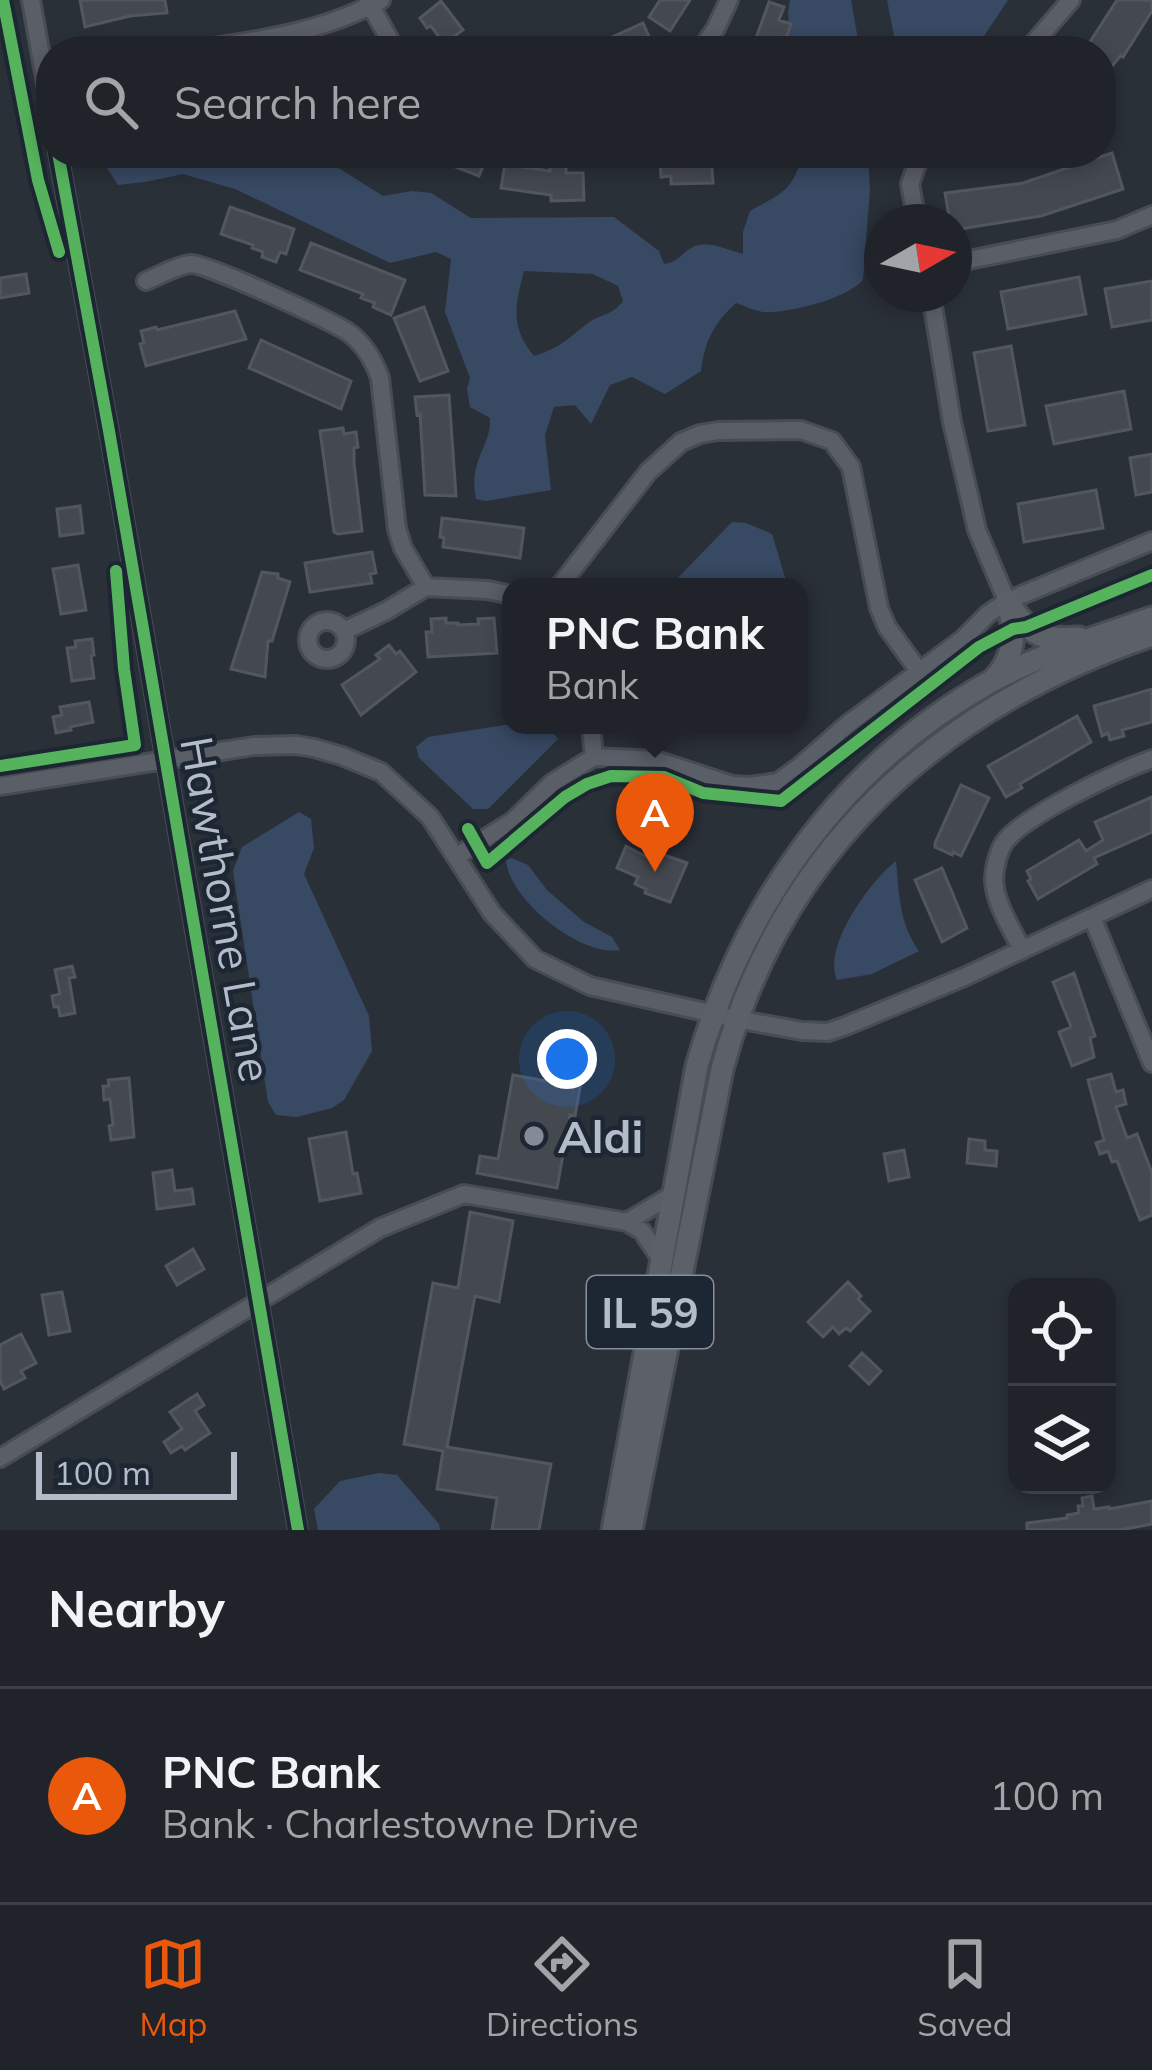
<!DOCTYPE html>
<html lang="en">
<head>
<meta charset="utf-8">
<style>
	:root { --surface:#20242a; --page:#282c32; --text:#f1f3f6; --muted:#a2a4a8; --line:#3d4147; --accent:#ea580c }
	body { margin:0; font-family:Mulish,sans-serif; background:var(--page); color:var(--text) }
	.controls { position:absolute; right:36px; bottom:36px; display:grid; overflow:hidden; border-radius:24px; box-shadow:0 6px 18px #0003 }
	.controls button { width:108px; height:108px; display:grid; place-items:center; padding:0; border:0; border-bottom:3px solid var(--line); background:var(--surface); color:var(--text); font:60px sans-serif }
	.compass { position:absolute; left:864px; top:204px; width:108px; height:108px; border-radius:50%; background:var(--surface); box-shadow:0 6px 18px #0003; rotate:81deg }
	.scale { position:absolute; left:36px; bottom:30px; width:201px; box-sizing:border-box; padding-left:12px; border:6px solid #b4bcc9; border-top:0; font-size:33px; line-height:42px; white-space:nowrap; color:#b4bcc9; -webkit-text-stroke:9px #1d2633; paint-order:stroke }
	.you { position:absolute; left:567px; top:1059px; width:42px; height:42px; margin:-30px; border:9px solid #fff; border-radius:50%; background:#1a73e8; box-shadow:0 0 0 18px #1a73e833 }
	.badge { display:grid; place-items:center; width:78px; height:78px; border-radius:50%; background:var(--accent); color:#fff; font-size:39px; font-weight:700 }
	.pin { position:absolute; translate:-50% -99px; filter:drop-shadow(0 3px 6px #0008) }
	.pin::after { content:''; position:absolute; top:63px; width:42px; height:36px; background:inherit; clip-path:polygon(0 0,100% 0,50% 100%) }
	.popup { position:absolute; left:502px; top:578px; width:306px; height:156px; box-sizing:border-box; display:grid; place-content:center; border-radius:24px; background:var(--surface); filter:drop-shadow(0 3px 9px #0005); font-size:39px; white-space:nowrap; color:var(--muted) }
	.popup b { font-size:45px; color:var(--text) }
	.popup::after { content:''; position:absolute; left:50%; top:100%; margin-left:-24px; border:24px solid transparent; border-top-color:var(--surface) }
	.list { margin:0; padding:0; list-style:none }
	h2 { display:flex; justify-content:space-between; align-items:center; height:156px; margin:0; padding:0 48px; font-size:51px }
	h2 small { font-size:39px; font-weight:400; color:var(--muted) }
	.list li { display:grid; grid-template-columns:78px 1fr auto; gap:36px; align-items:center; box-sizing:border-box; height:216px; padding:0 48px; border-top:3px solid var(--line) }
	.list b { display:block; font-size:45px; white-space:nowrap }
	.list p { margin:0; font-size:39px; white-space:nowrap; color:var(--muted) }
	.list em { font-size:39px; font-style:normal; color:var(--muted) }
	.icon { flex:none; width:66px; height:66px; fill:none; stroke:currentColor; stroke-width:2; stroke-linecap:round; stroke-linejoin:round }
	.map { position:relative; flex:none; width:1152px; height:1530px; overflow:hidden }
	.search { position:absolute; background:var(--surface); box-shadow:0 6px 18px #0003; left:36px; right:36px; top:36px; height:132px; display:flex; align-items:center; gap:30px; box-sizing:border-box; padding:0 42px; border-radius:48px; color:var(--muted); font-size:45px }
	.sheet { height:372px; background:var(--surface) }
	nav { display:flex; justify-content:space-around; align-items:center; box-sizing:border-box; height:168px; border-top:3px solid var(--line); background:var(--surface); font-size:33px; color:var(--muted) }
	nav a { display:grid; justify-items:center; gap:6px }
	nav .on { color:var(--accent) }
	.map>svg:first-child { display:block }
	.water { fill:#384963; fill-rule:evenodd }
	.building { fill:#444950; stroke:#52575f; stroke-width:3 }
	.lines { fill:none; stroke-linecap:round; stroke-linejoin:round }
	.minor-casing { stroke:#484c53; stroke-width:22 }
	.major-casing { stroke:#484c55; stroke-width:27 }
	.minor { stroke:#5a5e66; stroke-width:16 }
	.major { stroke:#5c6168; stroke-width:21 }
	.cycleway-casing { stroke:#1d2633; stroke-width:20 }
	.cycleway { stroke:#56b35d; stroke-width:12 }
	.poi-dot { fill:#848b96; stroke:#1d2633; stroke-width:4.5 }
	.labels { text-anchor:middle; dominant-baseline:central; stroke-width:9; stroke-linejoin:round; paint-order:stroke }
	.shield { fill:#1d2633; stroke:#878f9c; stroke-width:3 }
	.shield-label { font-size:42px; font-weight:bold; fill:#b4bcc9 }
	.street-label { font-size:45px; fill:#b4bcc9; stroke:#1d2633 }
	.poi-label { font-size:45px; font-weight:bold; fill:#b4bcc9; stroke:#1d2633; text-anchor:start }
</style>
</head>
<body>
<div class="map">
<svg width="1152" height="1530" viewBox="0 0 1152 1530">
	<rect width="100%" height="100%" fill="#2a3038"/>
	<!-- water -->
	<path class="water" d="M790 0H851L860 51H790L788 12Z
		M887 0H1008L974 51H897Z
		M186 153H328L337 167 383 196 412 191 431 193 471 218 614 217 659 251 664 264C678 262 680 255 691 248 707 239 727 250 743 254V232L750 211C784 192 792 192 803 153H868L870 190 863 280C846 299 790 313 764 312 755 311 745 306 736 303 713 324 705 341 701 371L665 394 632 377 610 385 591 424 575 405 554 407 545 435 551 490 486 501 476 499C468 460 492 445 490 418L470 407 467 389 470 378 445 312 451 259 436 252 390 263 235 189 183 174 145 182 118 185 107 168 113 161ZM524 271 593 274 618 286 623 301C613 315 601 314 588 323 566 340 562 347 534 356 510 328 515 305 524 271Z
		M732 522 746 523 772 534 788 587H669Z
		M511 724 547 725 558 739 488 809H473L419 758 416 747 428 737Z
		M299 812 311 819 314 848 304 874 369 1016 372 1051 344 1100 332 1108 297 1117 276 1115 268 1102 233 871 242 847Z
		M512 858 528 865 547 890 584 922 612 937 620 950C581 957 509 900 506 860Z
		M896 861C899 892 899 923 919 951L872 974 837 980C822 947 870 881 896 861Z
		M379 1473 397 1475 439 1524 440 1530H318L314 1509 340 1481Z"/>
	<!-- building -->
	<path class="building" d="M80 0H165L167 13 130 16 85 27Z
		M660 0H690L670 31 649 17Z
		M1117 0H1152V11L1123 57 1121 55 1101 80V51H1084Z
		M441 1 463 30 444 44 431 26 427 28 420 18Z
		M769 2 784 7 779 20 791 24 786 39 782 37 779 46 756 38Z
		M643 23 652 43 634 51H611L606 40Z
		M420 153H479L487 156 479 176Z
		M711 153 713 183 671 184V176L661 177 660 159 668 158V154Z
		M1112 153 1123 189 1041 216 954 230V222H950L945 193 1023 183Z
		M506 158 523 161 522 167 550 171V163H566V173H583L584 200 551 201V195L501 188Z
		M230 207 294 229 286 254 280 252 276 262 262 257 263 252 252 248 253 245 221 234Z
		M311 243 405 280 391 315 373 307 375 303 361 298 363 294 300 270Z
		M26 274 29 293 0 298V278Z
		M1079 277 1086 314 1008 329 1001 292Z
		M1152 281V320L1112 327 1105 289Z
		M424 307 448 371 420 381 394 318Z
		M235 311 246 339 146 366 140 344 144 343 141 331 156 327 157 330Z
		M261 340 351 381 341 409 249 368Z
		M1011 346 1025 425 988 431 974 353Z
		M1124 391 1131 429 1054 444 1046 406Z
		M449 395 456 496 425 495 420 414 417 415 415 397Z
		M343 428 344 434 356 432 358 447 354 448V463L362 531 338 534 334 532 320 431Z
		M1152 454V492L1136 495 1130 458Z
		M1096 490 1103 528 1024 542 1018 504Z
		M80 506 83 533 60 536 57 509Z
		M442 518 524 528 520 558 443 547 444 538 440 537Z
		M372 552 376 573 370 574 372 583 310 592 305 563Z
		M78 565 86 610 61 614 53 569Z
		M262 572 278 574V578L290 582 272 641H268L265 677 231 669Z
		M446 618V623H458V625L479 624 478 619 494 618 497 653 428 657 426 632H432L431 619Z
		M92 639 94 655 91 656 94 678 72 681 67 648 76 647 75 641Z
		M389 645 396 654 400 651 416 672 361 715 342 685 380 659 376 655Z
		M1152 689V722L1122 730 1124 736 1110 740 1108 733 1102 736 1094 706Z
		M89 702 93 722 70 727 71 730 56 733 53 717 62 715 60 707Z
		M1077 716 1091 742 1020 784 1022 788 1006 797 988 766Z
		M961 785 989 798 961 856 953 852 952 855 935 847V843Z
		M1152 797V832L1094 858 1097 864 1038 899 1028 881 1031 879 1027 871 1079 840 1086 851 1103 840 1095 822Z
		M626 846 647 857 650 850 687 863 670 902 645 893 646 889 635 884 638 877 617 868Z
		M942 868 967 928 942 942 915 880Z
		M72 966 75 977 69 978 75 1013 60 1016 58 1006 54 1007 52 996 60 994 55 970Z
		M1074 973 1095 1036 1090 1038 1094 1057 1072 1066 1059 1032 1071 1027 1053 982Z
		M1111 1074 1116 1092 1123 1090 1126 1104 1116 1107 1127 1138 1137 1134 1152 1173V1215L1140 1220 1117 1161 1112 1162 1108 1151 1100 1154 1096 1143 1104 1140 1088 1080Z
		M513 1075 546 1081 547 1076 581 1082 575 1116 570 1115 557 1188 477 1173 480 1156 498 1159Z
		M129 1078 134 1137 111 1140 109 1126 113 1125 110 1099 104 1100 103 1086H109L108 1080Z
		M346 1132 353 1174 357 1173 361 1193 320 1201 309 1139Z
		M969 1139 985 1141V1150L997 1151 996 1166 967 1163Z
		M904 1150 909 1177 889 1181 884 1154Z
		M172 1170 175 1191 192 1189 194 1204 157 1209 153 1173Z
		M470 1212 513 1221 499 1302 475 1296 447 1447 551 1464 539 1530H492L497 1498 437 1489 443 1451 404 1444 433 1283 458 1288Z
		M193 1249 204 1269 177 1285 166 1266Z
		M848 1282 861 1296 858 1299 870 1311 850 1331 846 1328 839 1334 833 1327 823 1337 808 1322Z
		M62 1292 70 1331 49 1335 42 1295Z
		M21 1334 36 1363 21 1371 25 1378 4 1389 0 1381V1345Z
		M862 1353 881 1371 869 1384 850 1366Z
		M197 1394 204 1405 195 1411 210 1433 185 1450 182 1446 171 1453 164 1442 182 1429 170 1412Z
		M1092 1496 1094 1509 1109 1507V1509L1152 1501V1524L1120 1530H1027V1523L1067 1518V1515L1079 1513 1078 1506H1083L1082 1498Z"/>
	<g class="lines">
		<!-- minor casing -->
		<g class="minor-casing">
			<path id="minor" d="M31 0 51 112
				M368 1 396 51
				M188 51C254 41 322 33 381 0
				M700 51 716 28 729 0
				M1027 51 1071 0
				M58 153 109 431 298 1530
				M917 222 910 184 921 153
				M954 263 1117 230 1152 215
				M146 281C159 276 177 265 191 264 206 263 331 321 348 332 363 343 374 361 380 378L397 529 403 548 426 587
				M931 294 952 422 977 530 1007 601
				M426 587 488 590 511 595
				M559 587 648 472 681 442 700 434 718 431 801 430 832 441 851 467 879 608 887 627 919 671
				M308 640a19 19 0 1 1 38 0a19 19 0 1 1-38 0Z
				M344 631 386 611 426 587
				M591 725 594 757
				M0 786 254 746 296 745 314 748 342 756 381 772 430 817 492 913 535 959 590 986 736 1019 802 1031 828 1032 848 1025 964 977 1152 889
				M457 856 513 821 552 783 594 757 656 760 732 785 750 786 778 782 799 767 848 724 963 639 988 614 1007 601 1152 541
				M1092 917 1152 1063
				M1022 950C1012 929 995 904 994 880 994 869 998 852 1004 843 1022 816 1119 771 1152 759
				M627 1222 672 1195
				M0 1458 380 1228 464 1194 627 1222 642 1231 660 1258"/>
		</g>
		<!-- major casing -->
		<g class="major-casing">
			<path id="major" d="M1007 601C1030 634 1038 641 1079 638
				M995 678C1014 658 1016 634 1009 608
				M613 1530 697 1066C743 905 842 765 990 682 1041 654 1097 637 1152 618
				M631 1530 722 1069C781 848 939 707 1152 635"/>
		</g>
		<!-- minor -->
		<use href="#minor" class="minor"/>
		<!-- major -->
		<use href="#major" class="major"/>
		<!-- cycleway casing -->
		<g class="cycleway-casing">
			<path id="cycleway" d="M3 0 38 180 59 252
				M58 153 109 431 298 1530
				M0 766 135 745 124 669 116 571
				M468 829 487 863 565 797 587 784 611 776 664 777 703 793 781 801 979 647 1013 629 1026 627 1152 575"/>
		</g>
		<!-- cycleway -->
		<use href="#cycleway" class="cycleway"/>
	</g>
	<!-- markers -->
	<circle class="poi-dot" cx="534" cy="1136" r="12"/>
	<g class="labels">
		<!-- shield labels -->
		<rect class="shield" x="587" y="1276" width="126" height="72" rx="9"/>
		<g class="shield-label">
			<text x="650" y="1312">IL 59</text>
		</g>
		<!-- street labels -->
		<g class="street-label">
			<text transform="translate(227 909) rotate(80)">Hawthorne Lane</text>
		</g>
		<!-- poi labels -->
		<g class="poi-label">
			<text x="558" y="1136">Aldi</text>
		</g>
	</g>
</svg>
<div class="controls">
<button><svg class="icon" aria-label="locate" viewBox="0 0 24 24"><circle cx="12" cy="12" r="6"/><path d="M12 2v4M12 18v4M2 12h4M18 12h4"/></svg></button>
<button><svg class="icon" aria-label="layers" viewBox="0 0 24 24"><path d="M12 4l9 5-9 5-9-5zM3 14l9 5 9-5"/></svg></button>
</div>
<svg class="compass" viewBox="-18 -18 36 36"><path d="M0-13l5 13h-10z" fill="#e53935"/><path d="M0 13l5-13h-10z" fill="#a2a4a8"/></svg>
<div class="scale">100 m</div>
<div class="you"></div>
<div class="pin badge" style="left:655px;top:872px">A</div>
<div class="popup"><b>PNC Bank</b>Bank</div>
<div class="search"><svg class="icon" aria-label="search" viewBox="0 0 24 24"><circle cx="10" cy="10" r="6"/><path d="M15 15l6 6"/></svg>Search here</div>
</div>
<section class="sheet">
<h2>Nearby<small></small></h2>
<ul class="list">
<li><span class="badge">A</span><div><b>PNC Bank</b><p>Bank · Charlestowne Drive</p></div><em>100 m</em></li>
</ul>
</section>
<nav>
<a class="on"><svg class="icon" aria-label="map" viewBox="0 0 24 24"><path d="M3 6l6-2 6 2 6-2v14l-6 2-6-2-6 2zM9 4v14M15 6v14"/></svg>Map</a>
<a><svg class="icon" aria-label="directions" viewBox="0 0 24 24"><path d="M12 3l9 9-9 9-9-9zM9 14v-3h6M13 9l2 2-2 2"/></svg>Directions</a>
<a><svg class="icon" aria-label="saved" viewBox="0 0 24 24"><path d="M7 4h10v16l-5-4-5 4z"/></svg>Saved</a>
</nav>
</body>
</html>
